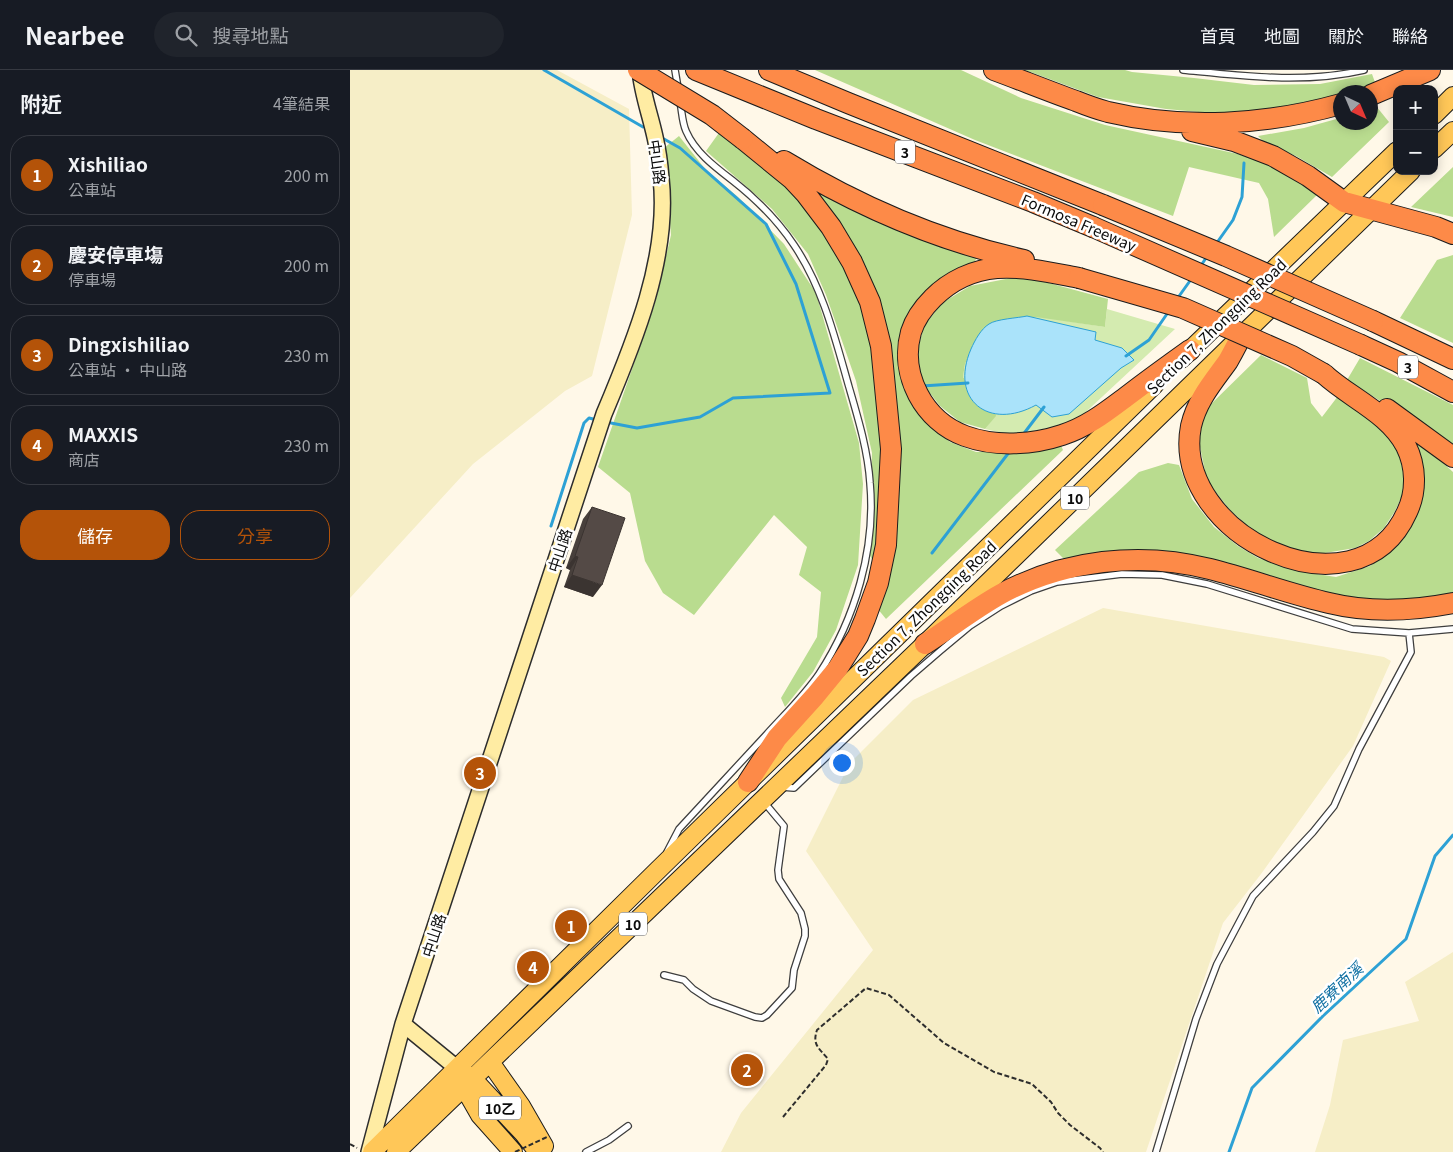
<!DOCTYPE html>
<html lang="zh-TW">
<head>
<meta charset="utf-8">
<style>
	:root { --surface:#171b24; --page:#20242c; --text:#f1f3f6; --muted:#9ea1a6; --line:#363941; --accent:#b45309 }
	body { margin:0; font-family:Georgia,"Noto Sans TC",serif; background:var(--page); color:var(--text) }
	.controls { position:absolute; right:15px; top:15px; display:grid; overflow:hidden; border-radius:10px; box-shadow:0 2px 12px #0003 }
	.controls button { width:45px; height:45px; display:grid; place-items:center; padding:0; border:0; border-bottom:1px solid var(--line); background:var(--surface); color:var(--text); font:25px sans-serif }
	.compass { position:absolute; left:983px; top:15px; width:45px; height:45px; border-radius:50%; background:var(--surface); box-shadow:0 2px 12px #0003; rotate:136deg }
	.you { position:absolute; left:491px; top:692px; width:18px; height:18px; margin:-12px; border:4px solid #fff; border-radius:50%; background:#1a73e8; box-shadow:0 0 0 8px #1a73e833 }
	.badge { display:grid; place-items:center; width:32px; height:32px; border-radius:50%; background:var(--accent); color:#fff; font-size:16px; font-weight:700 }
	.pin { position:absolute; translate:-50% -50%; border:2px solid #fff; box-shadow:0 1px 5px #0006 }
	.list { margin:0; padding:0; list-style:none }
	h2 { display:flex; justify-content:space-between; align-items:center; height:65px; margin:0; padding:0 20px; font-size:21px }
	h2 small { font-size:16px; font-weight:400; color:var(--muted) }
	.list li { display:grid; grid-template-columns:32px 1fr auto; gap:15px; align-items:center; box-sizing:border-box; height:80px; margin:0 10px 10px; padding:0 10px; border:1px solid var(--line); border-radius:20px }
	.list b { display:block; font-size:19px; white-space:nowrap }
	.list p { margin:0; font-size:16px; white-space:nowrap; color:var(--muted) }
	.list em { font-size:16px; font-style:normal; color:var(--muted) }
	.actions { display:flex; gap:10px; padding:15px 20px }
	.actions a { flex:1; padding:11px 0; border:1px solid var(--accent); border-radius:20px; text-align:center; font-size:18px; color:var(--accent) }
	.actions .main { background:var(--accent); color:#fff }
	.icon { flex:none; width:28px; height:28px; fill:none; stroke:currentColor; stroke-width:2; stroke-linecap:round; stroke-linejoin:round }
	.map { position:relative; flex:none; width:1103px; height:1082px; overflow:hidden }
	header { display:flex; align-items:center; gap:30px; box-sizing:border-box; height:70px; padding:0 25px; background:var(--surface); border-bottom:1px solid var(--line) }
	header strong { font-size:24px }
	nav { display:flex; gap:28px; margin-inline-start:auto; font-size:18px }
	.search { width:350px; height:45px; background:var(--page); display:flex; align-items:center; gap:12px; box-sizing:border-box; padding:0 18px; border-radius:28px; color:var(--muted); font-size:19px }
	main { display:flex }
	aside { flex:1; background:var(--surface) }
	.map>svg:first-child { display:block }
	.farmland { fill:#f6eec7 }
	.green { fill:#d4ebb0 }
	.forest { fill:#b9dc8f }
	.water { fill:#aae3fa; stroke:#2da1d5 }
	.lines { fill:none; stroke-linecap:round; stroke-linejoin:round }
	.stream { stroke:#2da1d5; stroke-width:3 }
	.lane-casing { stroke:#3e3e3e; stroke-width:8 }
	.secondary-casing { stroke:#2d2d2d; stroke-width:18 }
	.primary-casing { stroke:#1c1c1c; stroke-width:20 }
	.highway-casing { stroke:#1c1c1c; stroke-width:22 }
	.path { stroke:#2d2d2d; stroke-width:2; stroke-dasharray:5 2.5; stroke-linecap:butt }
	.lane { stroke:#fff; stroke-width:5.5 }
	.secondary { stroke:#ffeca3; stroke-width:15 }
	.primary { stroke:#ffc758; stroke-width:18 }
	.highway { stroke:#fd8a48; stroke-width:20 }
	.highway-bridge-casing { stroke:#1c1c1c; stroke-width:22; stroke-linecap:butt }
	.path-bridge { stroke:#2d2d2d; stroke-width:2; stroke-dasharray:5 2.5; stroke-linecap:butt }
	.highway-bridge { stroke:#fd8a48; stroke-width:20 }
	.wall { fill:#48403c }
	.shaded-wall { fill:#3b3431 }
	.building { fill:#544a46; stroke:#3b3431 }
	.labels { text-anchor:middle; dominant-baseline:central; stroke-width:5; stroke-linejoin:round; paint-order:stroke }
	.shield { fill:#fff; stroke:#545454; stroke-width:1 }
	.shield-label { font-size:14px; font-weight:bold; fill:#0b0b0b }
	.street-label { font-size:15px; fill:#0b0b0b; stroke:#fff }
	.water-label { font-size:16px; font-style:italic; fill:#0e6fa2; stroke:#fff }
</style>
</head>
<body>
<header>
<strong>Nearbee</strong>
<div class="search"><svg class="icon" aria-label="search" viewBox="0 0 24 24"><circle cx="10" cy="10" r="6"/><path d="M15 15l6 6"/></svg>搜尋地點</div>
<nav><a>首頁</a><a>地圖</a><a>關於</a><a>聯絡</a></nav>
</header>
<main>
<aside>
<h2>附近<small>4筆結果</small></h2>
<ul class="list">
<li><span class="badge">1</span><div><b>Xishiliao</b><p>公車站</p></div><em>200 m</em></li>
<li><span class="badge">2</span><div><b>慶安停車塲</b><p>停車場</p></div><em>200 m</em></li>
<li><span class="badge">3</span><div><b>Dingxishiliao</b><p>公車站 · 中山路</p></div><em>230 m</em></li>
<li><span class="badge">4</span><div><b>MAXXIS</b><p>商店</p></div><em>230 m</em></li>
</ul>
<div class="actions"><a class="main">儲存</a><a>分享</a></div>
</aside>
<div class="map">
<svg width="1103" height="1082" viewBox="0 0 1103 1082">
	<rect width="100%" height="100%" fill="#fff8e8"/>
	<!-- farmland -->
	<path class="farmland" d="M0 0H207L279 39 282 145 242 306 215 321 123 394 0 528Z
		M753 538 1034 587 1041 591 1003 676 911 804 873 853 796 1082H371L391 1043 523 880 456 781 500 693 563 630Z
		M1103 882V1082H965L980 1035 993 970 1069 951 1055 912Z"/>
	<!-- green -->
	<path class="green" d="M757 239 825 259 724 353 662 365 635 359 645 346 613 307 615 294 626 272 656 251 686 246 755 257Z"/>
	<!-- forest -->
	<path class="forest" d="M465 0H611L671 28 755 55 888 84 937 101 968 124 924 167 918 129 909 113 839 97 823 146 625 70Z
		M675 0H775L782 2 844 8 904 15 970 14 1022 4 1027 18 1011 22H991L990 29 881 45 816 39 748 27Z
		M1026 36 1039 52 982 107 946 86 915 73 908 66 954 58 990 48 991 52H1021V38Z
		M371 60 436 113 470 151 510 222 525 296 532 368 525 496 519 483 522 383 506 311 476 225 458 184 422 139 356 81Z
		M329 66 356 100 388 127 434 174 466 223 509 373 513 414 508 495 486 560 463 602 435 637 431 628 467 567 471 522 449 505 457 477 424 445 344 545 313 523 295 491 280 423 248 397 305 233 321 165 314 78Z
		M1103 97V147L1061 137Z
		M464 114 627 186 623 197 556 263 580 352 600 372 626 382H648L710 373 713 380 536 549 527 538 539 504 533 258 460 119Z
		M1103 185V273L1050 248 1087 190Z
		M661 208 684 209 758 229 755 257 686 247 656 251 626 272 615 294 613 307 626 324 643 333 646 346 635 359 610 352 590 336 576 318 570 305 567 282 574 256 592 233 620 216Z
		M911 285 957 308 961 333 972 347 988 326 1040 366 1048 375 1054 403 1053 424 1045 441 1034 458 1019 471 1005 478 957 486 911 468 880 440 857 411 849 372 851 351 859 336Z
		M1010 288 1103 335V381L1059 349 997 310Z
		M1072 374 1103 402V526L1074 531 989 528 875 494 716 491 705 480 789 402 818 393 829 395 842 429 864 457 888 476 908 488 954 502 986 507 1020 496 1037 484 1056 461 1067 438 1061 375Z"/>
	<!-- water -->
	<path class="water" d="M677 246 746 262 745 270 772 278 784 290 771 298 719 344 702 347 686 335C639 361 599 330 621 279 625 270 631 259 639 254 646 249 668 248 677 246Z"/>
	<g class="lines">
		<!-- stream -->
		<path class="stream" d="M194 0 293 57
			M866 174 883 150 892 127 894 93
			M850 197 858 185
			M827 229 842 208
			M776 286 799 270 819 241
			M572 316 618 313
			M261 353 287 358 350 347 383 328 480 323 446 214 416 154 330 78 314 69
			M672 366 694 337
			M201 456 234 353 239 348 243 349
			M582 483 660 381
			M879 1082 902 1018 973 946 1056 869 1085 786 1103 765"/>
		<!-- lane casing -->
		<g class="lane-casing">
			<path id="lane" d="M325 0 328 18
				M833 0C894 6 954 14 1014 0
				M431 717 444 718 561 606 590 581 620 556 651 536 681 521 707 512 772 504 812 505 857 514 1002 559 1059 563 1103 559
				M317 782 329 759C358 728 387 696 416 665 434 645 454 626 469 604 505 549 526 479 520 413 518 381 508 348 499 317 485 268 473 218 444 175 428 151 405 128 382 110 365 97 345 82 336 61 332 52 332 41 330 32
				M314 905 334 910 343 919 361 931 405 947 412 948 417 945 442 918 444 900 455 866V859L451 843 429 809 428 800 434 756 414 732
				M236 1082 259 1070 278 1056
				M806 1082 846 949 867 894 903 826 963 762 984 736 1009 679 1061 582 1059 563"/>
		</g>
		<!-- secondary casing -->
		<g class="secondary-casing">
			<path id="secondary" d="M53 954 108 999
				M19 1082 53 954 254 344C284 273 320 186 311 108 310 95 308 80 305 67 300 44 292 23 290 0"/>
		</g>
		<!-- primary casing -->
		<g class="primary-casing">
			<path id="primary" d="M1084 45 1103 26
				M1084 79 1103 61
				M831 289 1047 81
				M140 992 171 1036 194 1076
				M114 1003 123 1009 174 1064 188 1082
				M110 1007 114 1017 130 1045 163 1082
				M22 1082 308 800 805 314
				M46 1082 575 574 1061 101"/>
		</g>
		<!-- highway casing -->
		<g class="highway-casing">
			<path id="highway" d="M346 0 466 49 683 132 743 157
				M419 0 498 33 753 135
				M644 0C671 10 698 21 726 31 736 35 747 39 758 42 834 60 916 55 991 34
				M1021 25 1080 0
				M842 61 884 71 923 86 958 106 994 132 1086 157 1103 164
				M393 69 442 109 456 124 481 157 502 192 520 232 531 276 541 379 536 475 528 513 515 549 508 566 488 598 465 626 427 668 398 712
				M434 91C508 136 589 171 674 190
				M729 208C703 203 674 196 647 198 623 200 600 211 583 228 574 237 565 249 561 262 549 305 574 351 615 366 645 377 682 375 712 365 737 357 756 342 776 327 797 311 819 295 840 280
				M1023 251 1103 289
				M892 264C888 273 883 282 878 291 863 312 847 330 841 356 820 465 1007 554 1057 442 1067 421 1066 396 1056 376 1039 343 1000 328 974 304
				M1011 275 1048 292 1103 322
				M1037 339 1103 387
				M575 574C600 558 624 539 651 524 714 490 790 481 860 499 900 509 939 524 979 533 1020 543 1062 541 1103 533"/>
		</g>
		<!-- path -->
		<path class="path" d="M433 1047 476 995 478 989C469 978 462 975 467 960L516 918 539 925 594 973 644 1002 682 1014 701 1032 708 1043 720 1055 750 1078 753 1082
			M0 1074 7 1078"/>
		<!-- lane -->
		<use href="#lane" class="lane"/>
		<!-- secondary -->
		<use href="#secondary" class="secondary"/>
		<!-- primary -->
		<use href="#primary" class="primary"/>
		<!-- highway -->
		<use href="#highway" class="highway"/>
		<!-- highway-bridge casing -->
		<g class="highway-bridge-casing">
			<path id="highway-bridge" d="M288 0 362 45 393 69
				M753 135 876 186 1023 251
				M743 157 1011 275
				M729 208 833 238 942 286 974 304"/>
		</g>
		<!-- path-bridge -->
		<path class="path-bridge" d="M165 1082 197 1067"/>
		<!-- highway-bridge -->
		<use href="#highway-bridge" class="highway-bridge"/>
	</g>
	<!-- wall -->
	<path class="wall" d="M242 437 243 527 214 517 220 500 216 498 233 449Z"/>
	<!-- shaded-wall -->
	<path class="shaded-wall" d="M225 486 228 487 220 500 216 498Z
		M222 505 252 515 243 527 214 517Z"/>
	<!-- building -->
	<path class="building" d="M242 437 275 448 252 515 222 505 228 487 225 486Z"/>
	<g class="labels">
		<!-- shield labels -->
		<g class="shield">
			<rect x="545" y="70.5" width="20" height="23" rx="4"/>
			<rect x="1048" y="285.5" width="20" height="23" rx="4"/>
			<rect x="711" y="416.5" width="28" height="23" rx="4"/>
			<rect x="269" y="842.5" width="28" height="23" rx="4"/>
			<rect x="129" y="1026.5" width="42" height="23" rx="4"/>
		</g>
		<g class="shield-label">
			<text x="555" y="82">3</text>
			<text x="1058" y="297">3</text>
			<text x="725" y="428">10</text>
			<text x="283" y="854">10</text>
			<text x="150" y="1038">10乙</text>
		</g>
		<!-- street labels -->
		<g class="street-label">
			<text transform="translate(308 92) rotate(82)">中山路</text>
			<text transform="translate(729 152) rotate(23)">Formosa Freeway</text>
			<text transform="translate(866 256) rotate(-44)">Section 7, Zhongqing Road</text>
			<text transform="translate(209 480) rotate(-72)">中山路</text>
			<text transform="translate(576 538) rotate(-44)">Section 7, Zhongqing Road</text>
			<text transform="translate(83 865) rotate(-72)">中山路</text>
		</g>
		<!-- water labels -->
		<g class="water-label">
			<text transform="translate(986 917) rotate(-43)">鹿寮南溪</text>
		</g>
	</g>
</svg>
<div class="controls">
<button>+</button>
<button>−</button>
</div>
<svg class="compass" viewBox="-18 -18 36 36"><path d="M0-13l5 13h-10z" fill="#e53935"/><path d="M0 13l5-13h-10z" fill="#9ea1a6"/></svg>
<div class="you"></div>
<div class="pin badge" style="left:221px;top:856px">1</div>
<div class="pin badge" style="left:397px;top:1000px">2</div>
<div class="pin badge" style="left:130px;top:703px">3</div>
<div class="pin badge" style="left:183px;top:897px">4</div>
</div>
</main>
</body>
</html>
